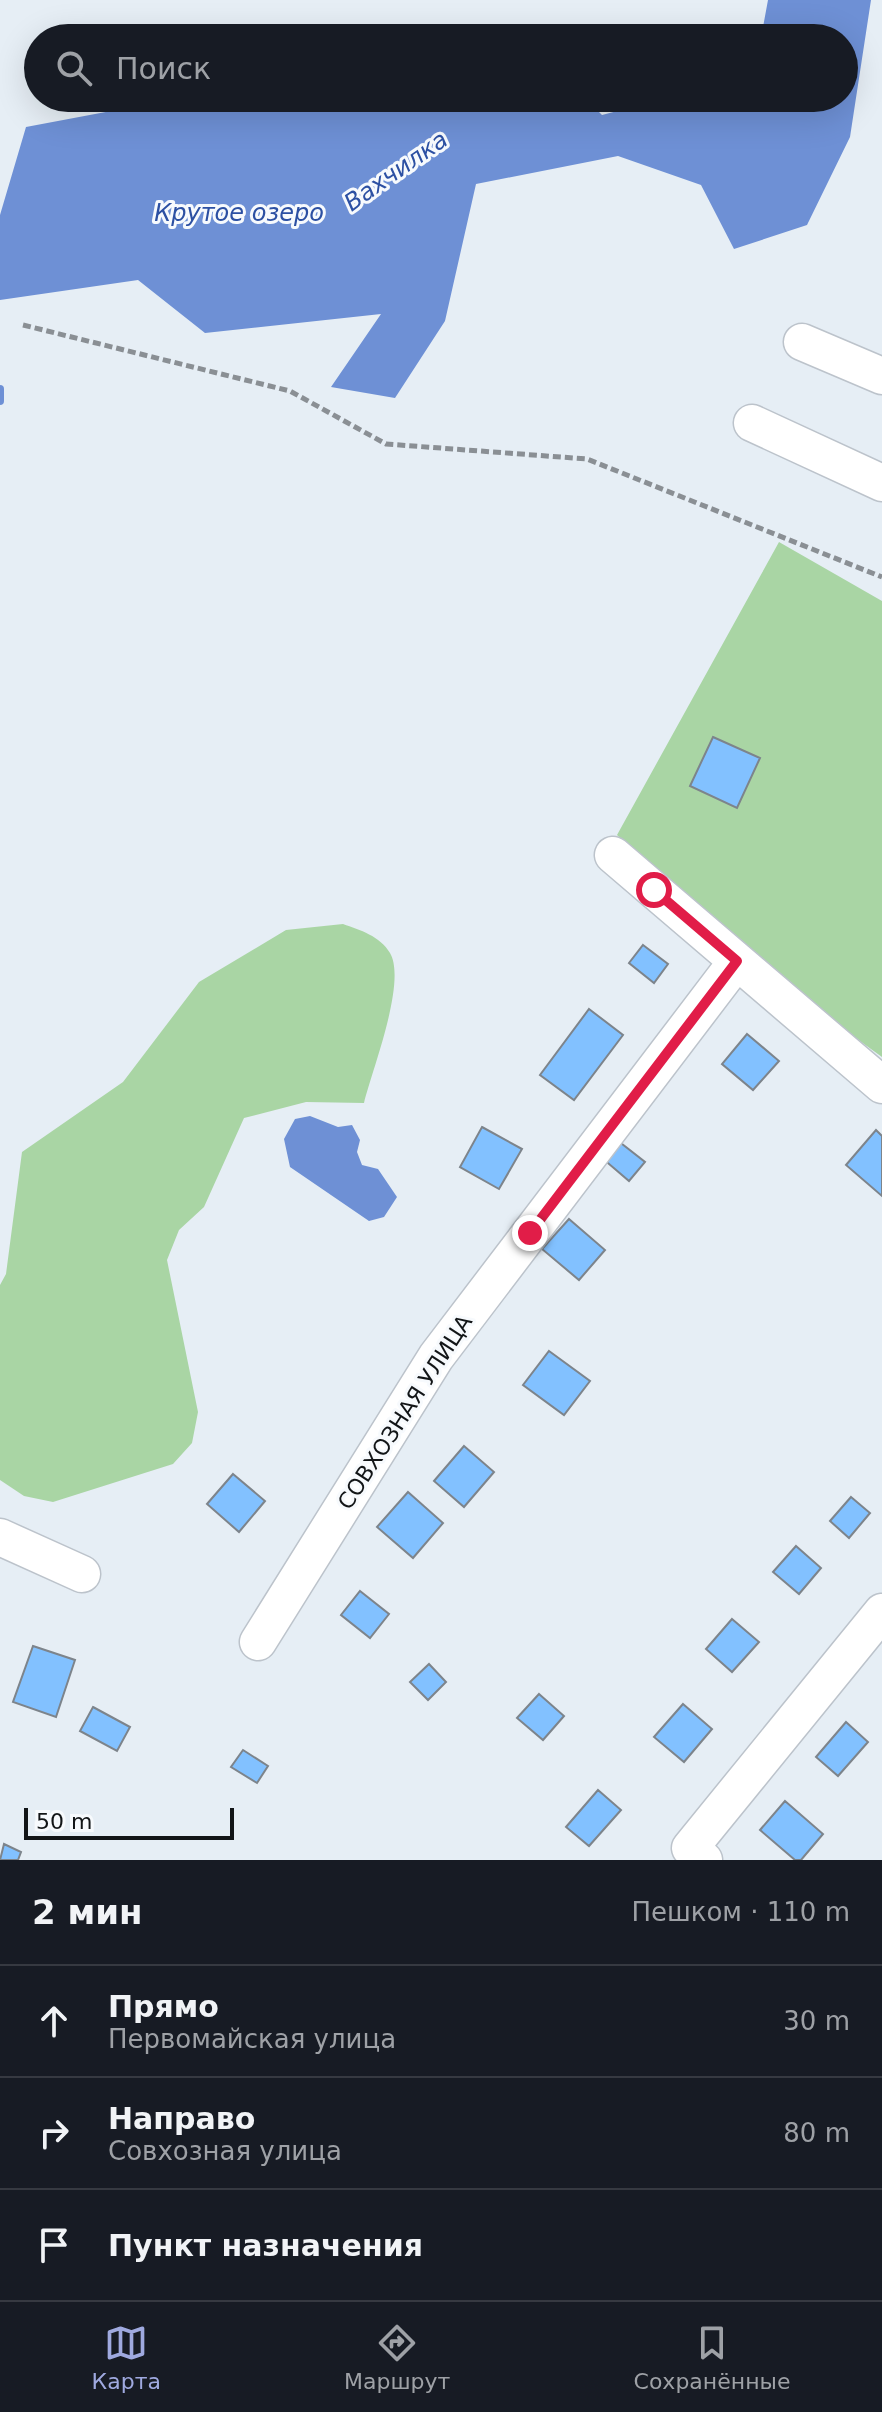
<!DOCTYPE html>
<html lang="ru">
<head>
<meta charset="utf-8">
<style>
	:root { --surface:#171b24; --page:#242831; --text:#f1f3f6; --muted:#9ea1a6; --line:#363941; --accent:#9fa9df }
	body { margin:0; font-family:"DejaVu Sans",sans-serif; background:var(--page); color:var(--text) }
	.scale { position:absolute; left:24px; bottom:20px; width:210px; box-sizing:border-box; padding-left:8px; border:4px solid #121517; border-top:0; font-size:22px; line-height:28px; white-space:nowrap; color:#121517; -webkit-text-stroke:6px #f7fafd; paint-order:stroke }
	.stop { position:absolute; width:24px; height:24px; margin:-18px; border:6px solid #e11d48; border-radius:50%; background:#fff }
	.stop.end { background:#e11d48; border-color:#fff; box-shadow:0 2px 8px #0008 }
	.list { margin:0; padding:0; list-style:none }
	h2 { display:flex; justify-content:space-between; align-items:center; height:104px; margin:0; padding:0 32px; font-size:34px }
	h2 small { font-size:26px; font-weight:400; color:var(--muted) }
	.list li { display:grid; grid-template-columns:52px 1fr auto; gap:24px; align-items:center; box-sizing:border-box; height:112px; padding:0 32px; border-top:2px solid var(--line) }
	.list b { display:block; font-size:30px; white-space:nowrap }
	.list p { margin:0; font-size:26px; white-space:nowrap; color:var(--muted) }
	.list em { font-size:26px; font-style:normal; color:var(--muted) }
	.icon { flex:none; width:44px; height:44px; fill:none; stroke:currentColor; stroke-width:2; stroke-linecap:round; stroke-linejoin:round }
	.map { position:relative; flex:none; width:882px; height:1860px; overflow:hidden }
	.search { position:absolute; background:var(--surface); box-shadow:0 8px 32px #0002; left:24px; right:24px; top:24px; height:88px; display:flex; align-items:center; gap:20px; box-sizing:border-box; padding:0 28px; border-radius:44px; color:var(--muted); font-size:30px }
	.sheet { height:440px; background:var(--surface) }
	nav { display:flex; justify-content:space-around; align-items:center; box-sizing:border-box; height:112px; border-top:2px solid var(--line); background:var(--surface); font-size:22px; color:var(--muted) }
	nav a { display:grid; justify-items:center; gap:4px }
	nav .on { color:var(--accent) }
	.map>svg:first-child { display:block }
	.green { fill:#a9d5a4 }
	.water { fill:#6e90d5 }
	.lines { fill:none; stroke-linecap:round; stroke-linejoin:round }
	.stream { stroke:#6e90d5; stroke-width:8 }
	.building { fill:#82c1ff; stroke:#7d848b; stroke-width:2 }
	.minor-casing { stroke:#bcc3cb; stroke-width:39 }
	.path { stroke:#8a8f94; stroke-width:5; stroke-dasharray:8 4; stroke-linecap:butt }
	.minor { stroke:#fff; stroke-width:36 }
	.route { stroke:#e11d48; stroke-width:10 }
	.labels { text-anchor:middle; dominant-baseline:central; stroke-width:6; stroke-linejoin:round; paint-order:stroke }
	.street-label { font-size:22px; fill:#121517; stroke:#f7fafd }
	.water-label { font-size:24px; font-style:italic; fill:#2c50a3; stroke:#f7fafd }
</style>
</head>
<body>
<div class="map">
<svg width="882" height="1860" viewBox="0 0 882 1860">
	<rect width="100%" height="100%" fill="#e6eef5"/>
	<!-- green -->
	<path class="green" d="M779 542 882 601V1057L755 965 617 835Z
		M343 924C360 930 380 936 390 953 407 982 372 1070 364 1103L306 1102 244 1118 204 1207 179 1230 167 1260 198 1412 192 1443 173 1464 53 1502 24 1496 0 1480V1285L6 1274 22 1152 123 1082 199 982 286 930Z"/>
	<!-- water -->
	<path class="water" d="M768 0H871L850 137 807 225 734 249 701 185 618 156 476 184 445 321 395 398 331 387 381 314 205 333 138 280 0 300V215L26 127 180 98H585L602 115 667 98H844V38H761Z
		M310 1116 338 1127 352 1125 360 1140 357 1152 362 1165 378 1169 397 1197 384 1217 369 1221 290 1167 284 1139 295 1119Z"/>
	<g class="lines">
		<!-- stream -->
		<path class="stream" d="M0 389V401"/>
	</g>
	<!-- building -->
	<path class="building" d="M713 737 760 758 737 808 690 786Z
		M643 945 668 964 654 983 629 963Z
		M589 1009 623 1035 574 1100 540 1075Z
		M747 1034 779 1061 753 1090 722 1064Z
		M482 1127 522 1149 499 1189 460 1167Z
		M876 1130 882 1136V1196L846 1165Z
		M617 1140 645 1162 629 1181 602 1158Z
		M569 1219 605 1250 579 1280 542 1249Z
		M549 1351 590 1381 564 1415 523 1385Z
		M464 1446 494 1472 464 1507 434 1481Z
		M233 1474 265 1501 239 1532 207 1504Z
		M408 1492 443 1523 413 1558 377 1527Z
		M851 1497 870 1513 849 1538 830 1521Z
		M796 1546 821 1568 799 1594 773 1572Z
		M360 1591 389 1614 370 1638 341 1615Z
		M732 1619 759 1642 732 1672 706 1649Z
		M33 1646 75 1660 56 1717 13 1702Z
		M429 1664 446 1682 428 1700 410 1682Z
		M539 1694 564 1716 543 1740 517 1718Z
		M683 1704 712 1729 684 1762 654 1737Z
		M93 1707 130 1727 117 1751 80 1731Z
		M846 1722 868 1742 838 1776 816 1757Z
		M243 1750 268 1766 257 1783 231 1767Z
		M598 1790 621 1810 589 1846 566 1827Z
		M785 1801 823 1834 801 1860H795L760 1830Z
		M4 1844 21 1852 18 1860H0Z"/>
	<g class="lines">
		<!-- minor casing -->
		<g class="minor-casing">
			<path id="minor" d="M802 342 882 376
				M752 423 882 483
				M613 855 882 1085
				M0 1537 82 1574
				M258 1642 436 1357 737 961
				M704 1860 690 1848 882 1612"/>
		</g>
		<!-- path -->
		<path class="path" d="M23 325 290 391 386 444 587 459 882 577"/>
		<!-- minor -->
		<use href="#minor" class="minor"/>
	</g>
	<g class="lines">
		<!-- route -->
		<path class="route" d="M530 1233 737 961 654 890"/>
	</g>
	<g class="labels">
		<!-- street labels -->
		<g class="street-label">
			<text transform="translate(405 1412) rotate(-57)">СОВХОЗНАЯ УЛИЦА</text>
		</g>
		<!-- water labels -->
		<g class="water-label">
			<text transform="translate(396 171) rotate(-35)">Вахчилка</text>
			<text x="239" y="213">Крутое озеро</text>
		</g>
	</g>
</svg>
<div class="scale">50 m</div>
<div class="stop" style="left:654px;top:890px"></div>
<div class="stop end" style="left:530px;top:1233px"></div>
<div class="search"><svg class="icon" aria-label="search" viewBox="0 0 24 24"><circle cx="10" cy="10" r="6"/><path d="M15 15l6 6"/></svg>Поиск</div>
</div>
<section class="sheet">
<h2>2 мин<small>Пешком · 110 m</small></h2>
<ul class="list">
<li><svg class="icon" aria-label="ahead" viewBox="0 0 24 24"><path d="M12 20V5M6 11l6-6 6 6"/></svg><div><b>Прямо</b><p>Первомайская улица</p></div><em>30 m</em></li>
<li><svg class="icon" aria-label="right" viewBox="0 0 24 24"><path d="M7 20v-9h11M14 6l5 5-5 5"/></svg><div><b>Направо</b><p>Совхозная улица</p></div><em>80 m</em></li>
<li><svg class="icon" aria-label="arrive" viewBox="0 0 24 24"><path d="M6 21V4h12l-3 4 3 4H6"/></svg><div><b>Пункт назначения</b></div></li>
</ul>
</section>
<nav>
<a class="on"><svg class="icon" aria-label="map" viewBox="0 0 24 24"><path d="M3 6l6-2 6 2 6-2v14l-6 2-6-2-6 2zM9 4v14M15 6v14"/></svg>Карта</a>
<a><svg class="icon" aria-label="directions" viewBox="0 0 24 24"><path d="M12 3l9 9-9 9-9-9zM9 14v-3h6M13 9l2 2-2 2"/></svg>Маршрут</a>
<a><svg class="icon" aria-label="saved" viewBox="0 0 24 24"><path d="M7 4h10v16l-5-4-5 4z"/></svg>Сохранённые</a>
</nav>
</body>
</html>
